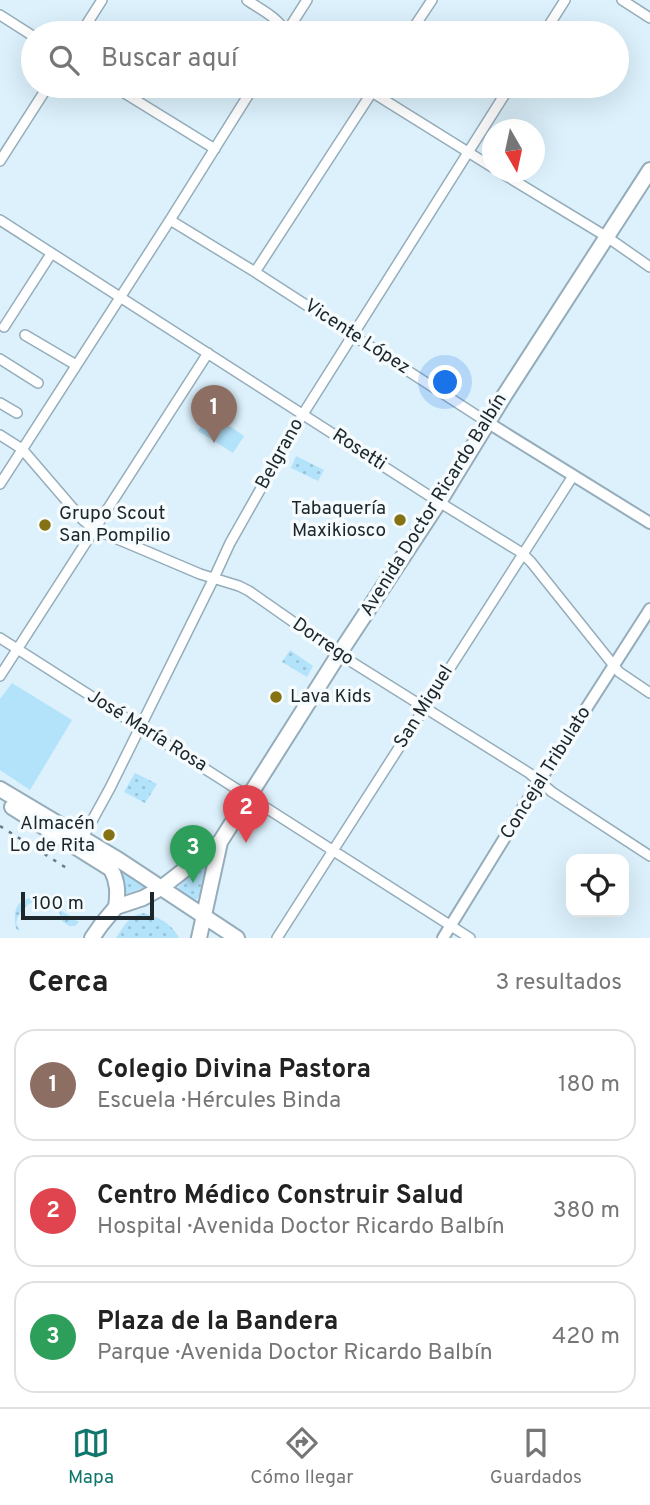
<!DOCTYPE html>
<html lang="es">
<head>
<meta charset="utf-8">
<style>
	:root { --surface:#fff; --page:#f6f6f6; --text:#222; --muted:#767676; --line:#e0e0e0; --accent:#0f766e }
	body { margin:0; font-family:Overpass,sans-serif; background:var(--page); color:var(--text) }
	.controls { position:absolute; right:21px; bottom:21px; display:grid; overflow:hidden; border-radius:14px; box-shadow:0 7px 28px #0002 }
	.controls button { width:63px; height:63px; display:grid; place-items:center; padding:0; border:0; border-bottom:2px solid var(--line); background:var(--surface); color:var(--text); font:35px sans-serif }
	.compass { position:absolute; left:482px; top:119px; width:63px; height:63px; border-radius:50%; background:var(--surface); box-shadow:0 7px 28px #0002; rotate:171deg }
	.scale { position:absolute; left:21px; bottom:18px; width:133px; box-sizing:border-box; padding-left:7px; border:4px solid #1c262b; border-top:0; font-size:19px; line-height:24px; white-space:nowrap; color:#1c262b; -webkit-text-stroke:5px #f6fbfe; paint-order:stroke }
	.you { position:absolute; left:446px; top:383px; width:24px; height:24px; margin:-18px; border:5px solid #fff; border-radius:50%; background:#1a73e8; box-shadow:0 0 0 10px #1a73e833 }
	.badge { display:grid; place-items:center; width:46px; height:46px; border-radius:50%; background:var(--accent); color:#fff; font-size:23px; font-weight:700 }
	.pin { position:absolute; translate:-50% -58px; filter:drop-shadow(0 2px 4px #0008) }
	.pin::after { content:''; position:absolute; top:37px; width:24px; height:21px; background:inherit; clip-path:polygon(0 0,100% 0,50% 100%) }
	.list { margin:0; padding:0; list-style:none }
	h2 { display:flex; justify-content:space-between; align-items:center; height:91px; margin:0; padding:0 28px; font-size:30px }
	h2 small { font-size:23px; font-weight:400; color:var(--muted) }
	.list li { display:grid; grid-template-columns:46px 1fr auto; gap:21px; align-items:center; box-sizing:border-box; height:112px; margin:0 14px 14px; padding:0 14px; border:2px solid var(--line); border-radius:21px }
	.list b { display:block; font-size:26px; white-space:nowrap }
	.list p { margin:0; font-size:23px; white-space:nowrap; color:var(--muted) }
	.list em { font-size:23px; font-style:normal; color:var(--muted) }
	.icon { flex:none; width:38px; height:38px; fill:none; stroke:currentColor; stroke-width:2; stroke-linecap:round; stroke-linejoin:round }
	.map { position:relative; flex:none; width:650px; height:938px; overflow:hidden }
	.search { position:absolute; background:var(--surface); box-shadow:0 7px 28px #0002; left:21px; right:21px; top:21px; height:77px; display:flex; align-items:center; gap:18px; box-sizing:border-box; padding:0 24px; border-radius:38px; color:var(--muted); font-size:26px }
	.sheet { height:469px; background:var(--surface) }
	nav { display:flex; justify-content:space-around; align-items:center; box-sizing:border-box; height:98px; border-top:2px solid var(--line); background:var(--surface); font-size:19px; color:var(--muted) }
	nav a { display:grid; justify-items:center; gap:4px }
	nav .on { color:var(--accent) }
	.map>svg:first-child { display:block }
	.grass { fill:url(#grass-dots) }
	.pitch { fill:#b3e2fb }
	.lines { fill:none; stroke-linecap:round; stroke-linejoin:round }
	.minor-casing { stroke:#95adba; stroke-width:12 }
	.tertiary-casing { stroke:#95adba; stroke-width:14 }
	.primary-casing { stroke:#95adba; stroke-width:18 }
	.minor { stroke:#fff; stroke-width:9 }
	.tertiary { stroke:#fff; stroke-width:10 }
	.primary { stroke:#fff; stroke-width:14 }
	.rail { stroke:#6c7a82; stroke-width:2.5; stroke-dasharray:3.5 7; stroke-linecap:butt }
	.poi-dot { fill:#857213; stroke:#f6fbfe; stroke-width:2.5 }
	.labels { text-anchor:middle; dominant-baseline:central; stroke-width:7; stroke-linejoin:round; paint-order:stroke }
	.street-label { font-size:19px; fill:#1c262b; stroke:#f6fbfe }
	.poi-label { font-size:19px; fill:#1c262b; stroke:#f6fbfe; text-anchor:end }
</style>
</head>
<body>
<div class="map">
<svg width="650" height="938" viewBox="0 0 650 938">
	<defs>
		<pattern id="grass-dots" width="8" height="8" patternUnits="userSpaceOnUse" patternTransform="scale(1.75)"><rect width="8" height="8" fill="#b3e2fb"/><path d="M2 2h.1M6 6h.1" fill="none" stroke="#99c2d7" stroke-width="1.8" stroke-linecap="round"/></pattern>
	</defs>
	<rect width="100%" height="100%" fill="#dcf1fc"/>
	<!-- grass -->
	<path class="grass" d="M296 456 324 470 318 481 291 468Z
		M290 650 313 666 307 677 282 662Z
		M135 773 157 784 145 803 124 792Z
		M206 862 202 891 197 899 193 901 176 890 188 876Z
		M118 868 149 886 125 894 123 879Z
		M35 897 45 900 79 922 75 926H69L62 921 59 911C55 908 49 903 44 901 34 897 19 910 17 920 15 925 18 927 20 931L16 929C13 911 15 900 35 897Z
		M143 913C158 916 172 924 179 938H116C125 925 127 917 143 913Z"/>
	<!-- pitch -->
	<path class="pitch" d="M210 413 244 436 233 453 198 431Z
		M12 683 72 720 30 790 0 770V699Z"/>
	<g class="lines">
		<!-- minor casing -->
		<g class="minor-casing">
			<path id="minor" d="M247 0C261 10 278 17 286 33L307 0
				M622 0 650 18
				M0 15 33 36
				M81 33 102 0
				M410 33 432 0
				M544 33 565 0
				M113 86 215 149
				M362 86 492 167
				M0 161 48 86
				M500 172 607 237 650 267
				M0 220 439 502 522 553 531 562 619 672 650 693
				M170 220 255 272 487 422
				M255 272 376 86
				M4 327 51 254
				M25 335 76 365
				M0 359 38 383
				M0 403 17 413
				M0 435 22 449 83 520 94 529 200 574 239 586 249 591 339 654 529 773 552 792 650 856
				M0 484 170 220 254 86
				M0 638 470 938
				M0 676 208 353
				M82 839 110 788 214 578 230 543 303 414 510 86
				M277 938 573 476"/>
		</g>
		<!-- tertiary casing -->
		<g class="tertiary-casing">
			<path id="tertiary" d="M487 422 650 523
				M443 938 539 782 650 609"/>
		</g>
		<!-- primary casing -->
		<g class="primary-casing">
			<path id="primary" d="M0 789 119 860 237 938
				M12 807 111 869C118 882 118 893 116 907
				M92 938 101 925 116 907 143 898 161 888 220 842 339 654 439 502 504 396 650 170
				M199 938 220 842"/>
		</g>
		<!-- minor -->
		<use href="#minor" class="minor"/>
		<!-- tertiary -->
		<use href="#tertiary" class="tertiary"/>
		<!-- primary -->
		<use href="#primary" class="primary"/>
		<!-- rail -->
		<path class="rail" d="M0 826 68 869"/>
	</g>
	<!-- markers -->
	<g class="poi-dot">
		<circle cx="400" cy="520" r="7"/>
		<circle cx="45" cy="525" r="7"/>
		<circle cx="276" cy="697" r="7"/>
		<circle cx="109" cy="835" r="7"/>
	</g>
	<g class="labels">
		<!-- street labels -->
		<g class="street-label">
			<text transform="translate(357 337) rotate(33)">Vicente López</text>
			<text transform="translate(359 450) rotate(33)">Rosetti</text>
			<text transform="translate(280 454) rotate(-61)">Belgrano</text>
			<text transform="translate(434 505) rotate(-58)">Avenida Doctor Ricardo Balbín</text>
			<text transform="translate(323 642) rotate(34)">Dorrego</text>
			<text transform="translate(424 707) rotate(-58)">San Miguel</text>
			<text transform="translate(147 731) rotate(32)">José María Rosa</text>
			<text transform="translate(546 773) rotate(-58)">Concejal Tribulato</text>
		</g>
		<!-- poi labels -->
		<g class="poi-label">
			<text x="386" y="509">Tabaquería<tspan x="386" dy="22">Maxikiosco</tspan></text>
			<text x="59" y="514" text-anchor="start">Grupo Scout<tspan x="59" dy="22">San Pompilio</tspan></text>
			<text x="290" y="697" text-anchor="start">Lava Kids</text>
			<text x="95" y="824">Almacén<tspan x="95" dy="22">Lo de Rita</tspan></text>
		</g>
	</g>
</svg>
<div class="controls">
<button><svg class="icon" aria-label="locate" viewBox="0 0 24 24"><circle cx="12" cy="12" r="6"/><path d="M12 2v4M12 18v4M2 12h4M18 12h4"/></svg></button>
</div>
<svg class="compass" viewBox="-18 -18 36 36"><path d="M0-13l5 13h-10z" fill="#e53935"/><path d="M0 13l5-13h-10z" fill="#767676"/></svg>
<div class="scale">100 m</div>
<div class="you"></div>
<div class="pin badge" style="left:214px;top:443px;background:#8d6e63">1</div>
<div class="pin badge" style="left:246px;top:843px;background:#e0444e">2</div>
<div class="pin badge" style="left:193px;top:883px;background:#2e9e5b">3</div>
<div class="search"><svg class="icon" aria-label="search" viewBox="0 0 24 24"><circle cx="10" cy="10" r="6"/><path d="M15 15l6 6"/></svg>Buscar aquí</div>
</div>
<section class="sheet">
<h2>Cerca<small>3 resultados</small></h2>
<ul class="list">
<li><span class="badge" style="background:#8d6e63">1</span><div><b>Colegio Divina Pastora</b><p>Escuela · Hércules Binda</p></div><em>180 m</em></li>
<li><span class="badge" style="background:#e0444e">2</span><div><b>Centro Médico Construir Salud</b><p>Hospital · Avenida Doctor Ricardo Balbín</p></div><em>380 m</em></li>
<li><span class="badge" style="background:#2e9e5b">3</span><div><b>Plaza de la Bandera</b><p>Parque · Avenida Doctor Ricardo Balbín</p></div><em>420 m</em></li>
</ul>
</section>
<nav>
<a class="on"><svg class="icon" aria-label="map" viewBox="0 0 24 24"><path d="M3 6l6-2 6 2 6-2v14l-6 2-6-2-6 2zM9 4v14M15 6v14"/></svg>Mapa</a>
<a><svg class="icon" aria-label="directions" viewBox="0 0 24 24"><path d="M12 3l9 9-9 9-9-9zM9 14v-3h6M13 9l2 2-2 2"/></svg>Cómo llegar</a>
<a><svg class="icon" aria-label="saved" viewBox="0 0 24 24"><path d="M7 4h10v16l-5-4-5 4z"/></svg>Guardados</a>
</nav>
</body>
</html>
